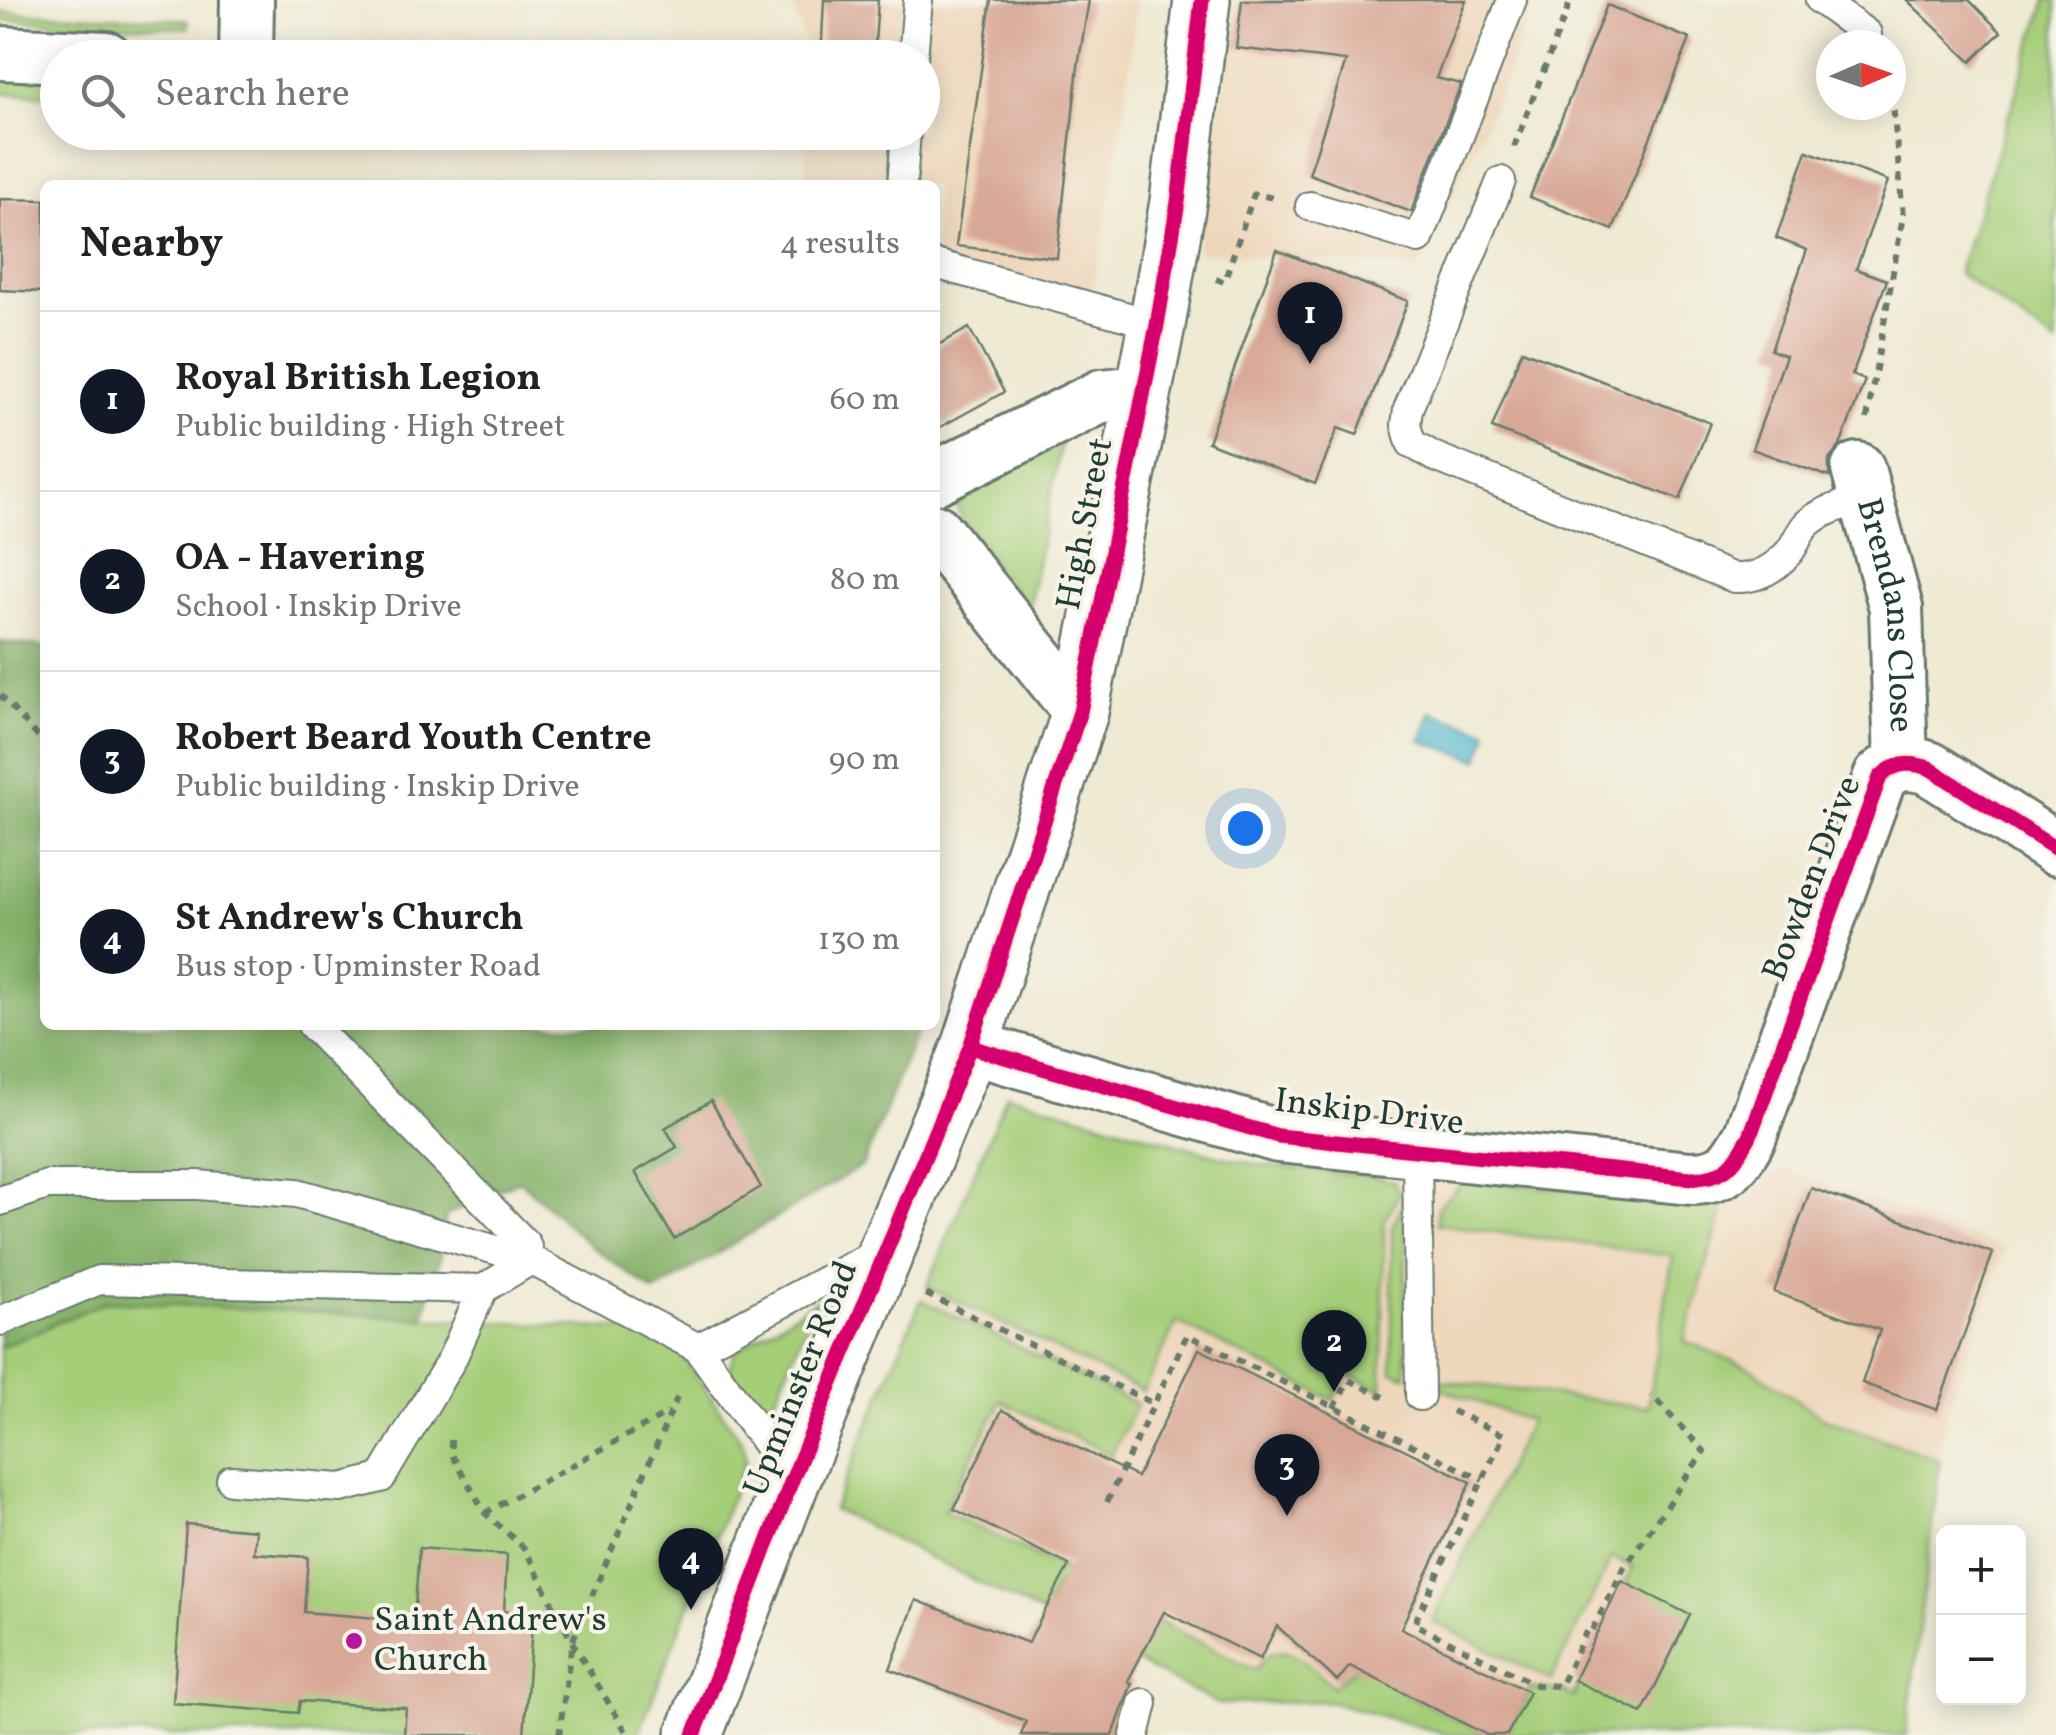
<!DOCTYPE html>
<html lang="en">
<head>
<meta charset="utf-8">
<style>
	:root { --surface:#fff; --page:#f6f6f6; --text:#222; --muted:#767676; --line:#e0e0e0; --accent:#111827 }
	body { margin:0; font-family:Vollkorn,serif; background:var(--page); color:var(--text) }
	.controls { position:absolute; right:30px; bottom:30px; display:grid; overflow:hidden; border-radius:15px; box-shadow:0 5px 25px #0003 }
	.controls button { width:90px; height:90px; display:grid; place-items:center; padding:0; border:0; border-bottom:2px solid var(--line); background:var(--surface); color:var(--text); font:50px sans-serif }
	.compass { position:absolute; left:1816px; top:30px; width:90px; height:90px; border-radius:50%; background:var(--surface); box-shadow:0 5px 25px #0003; rotate:88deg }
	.you { position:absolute; left:1245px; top:828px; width:35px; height:35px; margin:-25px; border:8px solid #fff; border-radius:50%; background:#1a73e8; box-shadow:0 0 0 15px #1a73e833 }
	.badge { display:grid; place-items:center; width:65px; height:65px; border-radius:50%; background:var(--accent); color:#fff; font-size:32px; font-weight:700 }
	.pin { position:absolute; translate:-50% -82px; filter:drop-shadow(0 2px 5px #0008) }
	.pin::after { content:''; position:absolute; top:52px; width:35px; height:30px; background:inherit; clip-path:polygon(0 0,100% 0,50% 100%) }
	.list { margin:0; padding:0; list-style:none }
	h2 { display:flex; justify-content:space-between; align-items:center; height:130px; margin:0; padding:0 40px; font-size:42px }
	h2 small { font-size:32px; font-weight:400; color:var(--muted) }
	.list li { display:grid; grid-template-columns:65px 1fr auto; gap:30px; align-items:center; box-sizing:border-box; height:180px; padding:0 40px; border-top:2px solid var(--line) }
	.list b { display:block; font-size:38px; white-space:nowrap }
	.list p { margin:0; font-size:32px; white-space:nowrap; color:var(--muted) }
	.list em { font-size:32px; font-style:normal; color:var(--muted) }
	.icon { flex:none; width:55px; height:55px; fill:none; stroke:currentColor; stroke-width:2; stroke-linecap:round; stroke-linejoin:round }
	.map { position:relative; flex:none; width:2056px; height:1735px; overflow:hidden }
	.search { position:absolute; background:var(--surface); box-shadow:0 5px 25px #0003; left:40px; top:40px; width:900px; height:110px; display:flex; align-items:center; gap:25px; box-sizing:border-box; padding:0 35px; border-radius:55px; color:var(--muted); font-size:38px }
	.panel { position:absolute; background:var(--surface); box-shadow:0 5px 25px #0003; left:40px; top:180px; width:900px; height:850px; border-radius:15px }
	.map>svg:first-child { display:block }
	.built { fill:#eed7bb }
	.green { fill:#a5ce79; stroke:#628656; stroke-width:2.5 }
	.forest { fill:#84b169; stroke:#52774e; stroke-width:2.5 }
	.water { fill:#52bad0; stroke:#387c82; stroke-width:2.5 }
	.building { fill:#d8a897 }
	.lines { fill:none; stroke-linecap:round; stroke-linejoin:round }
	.service-casing { stroke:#687a6c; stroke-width:32 }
	.minor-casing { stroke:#687a6c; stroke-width:58 }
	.primary-casing { stroke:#687a6c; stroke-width:60 }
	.path { stroke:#687a6c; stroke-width:6; stroke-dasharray:8 8; stroke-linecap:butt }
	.service { stroke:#fff; stroke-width:28 }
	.minor { stroke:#fff; stroke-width:52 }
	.primary { stroke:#fff; stroke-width:55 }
	.cycleway-casing { stroke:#f7f3e8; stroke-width:21 }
	.cycleway { stroke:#d6006c; stroke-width:15 }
	.poi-dot { fill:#b5179e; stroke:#f7f3e8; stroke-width:4 }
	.labels { text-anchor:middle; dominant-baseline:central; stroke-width:8; stroke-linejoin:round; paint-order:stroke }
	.street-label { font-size:35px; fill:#1f3d34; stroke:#f7f3e8 }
	.poi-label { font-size:35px; fill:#1f3d34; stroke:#f7f3e8; text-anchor:start }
</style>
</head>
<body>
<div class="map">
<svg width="2056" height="1735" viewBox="0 0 2056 1735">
	<rect width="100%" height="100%" fill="#f7f3e8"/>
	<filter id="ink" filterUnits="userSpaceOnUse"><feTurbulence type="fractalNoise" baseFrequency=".01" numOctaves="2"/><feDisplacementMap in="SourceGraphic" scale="20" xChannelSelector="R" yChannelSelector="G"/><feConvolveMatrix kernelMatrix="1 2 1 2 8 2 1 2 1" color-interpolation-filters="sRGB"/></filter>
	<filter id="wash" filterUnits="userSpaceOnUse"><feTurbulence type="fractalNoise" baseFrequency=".0048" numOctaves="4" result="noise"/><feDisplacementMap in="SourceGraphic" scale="40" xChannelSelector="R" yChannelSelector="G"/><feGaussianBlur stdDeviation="2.25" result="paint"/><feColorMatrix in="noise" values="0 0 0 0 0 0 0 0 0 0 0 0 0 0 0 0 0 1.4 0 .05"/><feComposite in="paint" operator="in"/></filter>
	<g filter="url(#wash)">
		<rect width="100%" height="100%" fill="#efead3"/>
		<!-- built -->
		<path class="built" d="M790 0H1137L1124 118 1088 317 935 273V185H804L807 133 922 132V58L811 57Z
			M1237 0H1534L1501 90 1419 268 1196 252Z
			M1007 1094 1218 1156 1266 1166 1373 1176 1466 1180 1683 1201H1722L1785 1169 2005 1248 1946 1412 1906 1735H1450L1328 1701 1218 1704 833 1509Z"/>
		<!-- green -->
		<path class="green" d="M2046 0H2056V344L1958 273Z
			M0 12 188 20V28L0 20Z
			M0 77 57 80V96L0 93Z
			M1065 424 1028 609 964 524 957 505 960 486Z
			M1007 1094 1218 1156 1266 1166 1373 1176 1394 1182 1399 1194 1384 1221 1382 1390 1346 1373 1333 1400 1177 1322 1143 1391 927 1287Z
			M1465 1180 1683 1201H1722V1212L1684 1341 1749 1367 1823 1418 1940 1460 1906 1735H1507L1531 1688 1562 1691 1573 1697 1632 1567 1612 1558 1551 1680 1432 1621 1530 1421 1437 1387V1380L1648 1407 1673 1256 1437 1224 1438 1207Z
			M1405 1200 1406 1376 1392 1372V1226Z
			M817 1300 765 1422 728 1370 735 1351Z
			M921 1300 1137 1404 1111 1455 1001 1401 944 1511 1086 1580 1079 1595 1058 1585 1047 1606 1065 1626 833 1509Z
			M107 1301 638 1330 665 1340 682 1356 743 1443 746 1460 638 1735H0V1347Z
			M1158 1621 1256 1670C1259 1666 1261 1660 1266 1657 1291 1638 1316 1672 1333 1687L1364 1659 1394 1688 1487 1735H1450L1328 1701 1218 1704 1117 1652Z"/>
		<!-- forest -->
		<path class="forest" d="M0 642 45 647V1025H919L863 1165 654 1292 590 1245 519 1180 446 1215 440 1257 424 1318 107 1301 0 1347Z"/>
		<!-- water -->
		<path class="water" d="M1431 712 1488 731 1479 760 1421 741Z"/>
		<g id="blocks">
			<!-- building -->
			<path class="building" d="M824 0H878L874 58H821Z
				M991 0H1089L1078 66 1057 258 956 246Z
				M1242 0H1466L1436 78 1461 84 1411 212 1309 174 1346 61 1236 48Z
				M1907 0H1969L2001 32 1971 62Z
				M1607 5 1690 39 1613 230 1530 197Z
				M1807 151 1888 181 1856 269 1887 280 1852 375 1865 380 1840 446 1829 460V477L1752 449 1786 356 1771 350 1807 250 1776 238Z
				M0 199 45 200V292L0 290Z
				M1277 250 1408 301 1357 435 1338 428 1315 484 1208 442Z
				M969 328 1004 392 935 430V347Z
				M1522 350 1710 423 1680 500 1492 428Z
				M711 1101 761 1187 674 1239 635 1172 677 1147 665 1128Z
				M1811 1188 1993 1253 1937 1410 1862 1383 1880 1330 1774 1292Z
				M1199 1349 1471 1482 1401 1628 1529 1692 1507 1735H1487L1350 1666 1337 1681 1277 1626 1260 1659 1164 1612 1128 1681 1132 1683 1113 1735H1021L1026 1721 890 1669 916 1600 1028 1643 1069 1565 954 1509 1002 1410 1137 1477Z
				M186 1524 256 1530 254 1553 308 1557 304 1612 414 1621 419 1548 507 1555 504 1611 533 1613 524 1735H404L406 1708 300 1701 298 1713 173 1703Z
				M1622 1581 1690 1615 1642 1713 1574 1680Z"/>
		</g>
	</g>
	<g filter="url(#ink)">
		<use href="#blocks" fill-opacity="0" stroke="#687a6c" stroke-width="2.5"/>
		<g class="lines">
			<!-- service casing -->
			<g class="service-casing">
				<path id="service" d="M1820 0 1867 34
					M913 58 918 0
					M1501 181 1408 409 1406 425 1411 443 1433 456 1734 578C1757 579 1775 569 1790 551 1796 543 1800 531 1807 524 1823 509 1846 505 1866 498
					M902 185 906 132
					M1310 206 1419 239 1512 0
					M935 264 1157 325
					M1417 1151 1420 1396
					M0 1201 47 1185H197L297 1193 531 1260 698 1348 792 1480
					M0 1321 99 1280 483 1289 531 1260 526 1244 312 1025
					M698 1348 882 1250
					M231 1480 341 1488 381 1478 452 1359 483 1289
					M1135 1735 1143 1703"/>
			</g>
			<!-- minor casing -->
			<g class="minor-casing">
				<g id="minor">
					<path d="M0 53 106 58"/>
					<path d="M246 58 247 0"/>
					<path id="s1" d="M1858 469 1896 608 1901 764"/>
					<path d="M935 478 1102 396 1143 392"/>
					<path d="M935 531 1080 712"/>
					<path d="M970 1047 1278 1136 1691 1178C1726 1178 1734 1164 1750 1136L1880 777C1895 762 1910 762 1929 768L2056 849"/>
				</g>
			</g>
			<!-- primary casing -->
			<g class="primary-casing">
				<path id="primary" d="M694 1735 792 1480 970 1047 1080 712 1157 325 1178 202 1202 0"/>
			</g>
			<!-- path -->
			<path class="path" d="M1514 147 1571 0
				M1216 279 1224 282 1254 194 1274 198
				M1867 419 1903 216 1891 82
				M0 695 45 744
				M926 1294 1154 1404
				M1334 1408 1349 1380 1384 1397
				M1452 1411 1504 1435 1414 1624 1536 1685 1560 1686 1587 1630 1591 1632 1624 1568 1704 1451 1651 1395
				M451 1440V1453L485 1513 525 1549 572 1642 628 1735
				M1107 1502 1187 1335 1483 1480
				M485 1513 668 1413
				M559 1735 572 1642 680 1391"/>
			<!-- service -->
			<use href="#service" class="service"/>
			<!-- minor -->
			<use href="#minor" class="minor"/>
			<!-- primary -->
			<use href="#primary" class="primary"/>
			<!-- cycleway casing -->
			<g class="cycleway-casing">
				<path id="cycleway" d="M970 1047 1278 1136 1691 1178C1726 1178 1734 1164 1750 1136L1880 777C1895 762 1910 762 1929 768L2056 849
					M694 1735 792 1480 970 1047 1080 712 1157 325 1178 202 1202 0"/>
			</g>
			<!-- cycleway -->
			<use href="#cycleway" class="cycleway"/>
		</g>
	</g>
	<!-- markers -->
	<circle class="poi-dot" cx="354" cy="1641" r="10"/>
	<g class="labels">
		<!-- street labels -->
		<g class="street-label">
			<text transform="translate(1086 524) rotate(-79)">High Street</text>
			<text stroke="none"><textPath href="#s1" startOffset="150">Brendans Close</textPath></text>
			<text transform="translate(1813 879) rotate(-69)">Bowden Drive</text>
			<text transform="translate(1369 1113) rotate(7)">Inskip Drive</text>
			<text transform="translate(802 1379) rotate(-68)">Upminster Road</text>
		</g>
		<!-- poi labels -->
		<g class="poi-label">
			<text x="374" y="1621">Saint Andrew's<tspan x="374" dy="40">Church</tspan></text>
		</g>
	</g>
</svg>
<div class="controls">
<button>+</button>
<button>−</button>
</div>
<svg class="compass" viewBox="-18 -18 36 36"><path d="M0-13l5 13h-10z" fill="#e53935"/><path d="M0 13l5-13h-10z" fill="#767676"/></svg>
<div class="you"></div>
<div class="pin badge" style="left:1310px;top:364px">1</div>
<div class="pin badge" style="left:1334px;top:1392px">2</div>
<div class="pin badge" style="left:1287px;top:1516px">3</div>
<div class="pin badge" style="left:691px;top:1610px">4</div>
<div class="search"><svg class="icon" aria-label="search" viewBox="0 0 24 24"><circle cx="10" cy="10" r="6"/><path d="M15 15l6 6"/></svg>Search here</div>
<section class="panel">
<h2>Nearby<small>4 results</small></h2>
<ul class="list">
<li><span class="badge">1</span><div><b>Royal British Legion</b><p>Public building · High Street</p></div><em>60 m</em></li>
<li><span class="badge">2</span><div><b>OA - Havering</b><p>School · Inskip Drive</p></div><em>80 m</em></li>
<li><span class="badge">3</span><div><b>Robert Beard Youth Centre</b><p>Public building · Inskip Drive</p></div><em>90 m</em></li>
<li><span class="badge">4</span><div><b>St Andrew's Church</b><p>Bus stop · Upminster Road</p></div><em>130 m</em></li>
</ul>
</section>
</div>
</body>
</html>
